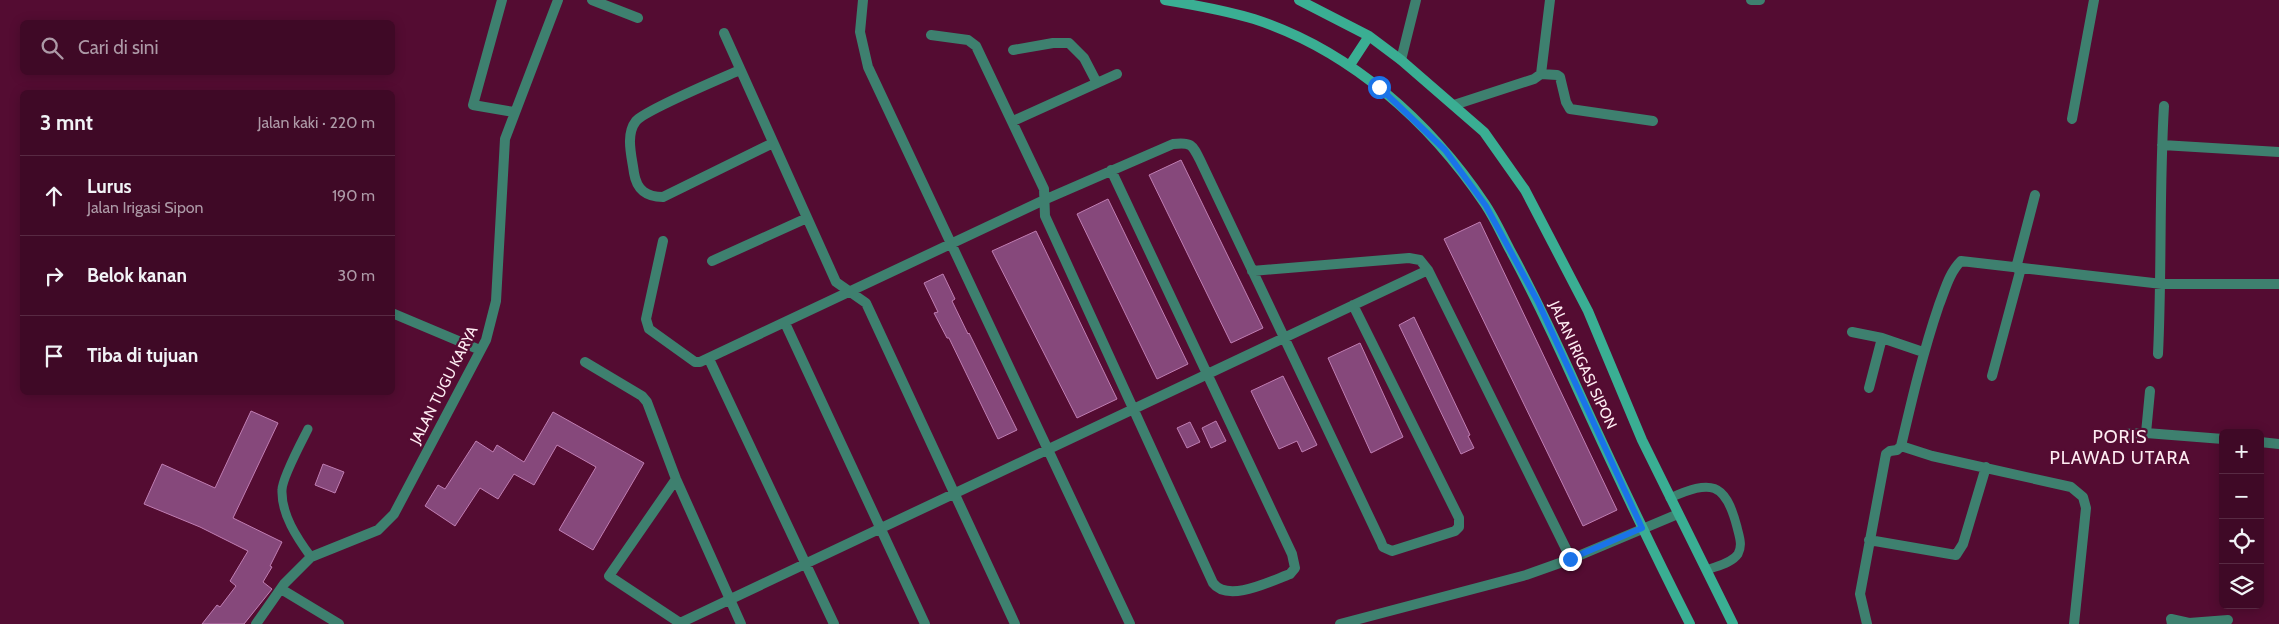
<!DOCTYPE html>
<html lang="id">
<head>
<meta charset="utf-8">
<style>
	:root { --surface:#3f0926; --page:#46122e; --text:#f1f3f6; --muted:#ad9aa7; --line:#582a43 }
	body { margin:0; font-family:Cabin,sans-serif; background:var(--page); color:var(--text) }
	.controls { position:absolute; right:15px; bottom:15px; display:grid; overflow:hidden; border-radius:8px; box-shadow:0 2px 12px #0003 }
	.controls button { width:45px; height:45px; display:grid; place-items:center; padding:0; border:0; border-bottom:1px solid var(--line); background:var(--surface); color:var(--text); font:25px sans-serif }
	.stop { position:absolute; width:15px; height:15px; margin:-11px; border:4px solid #1a73e8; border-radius:50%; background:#fff }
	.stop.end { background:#1a73e8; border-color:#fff; box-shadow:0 1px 5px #0008 }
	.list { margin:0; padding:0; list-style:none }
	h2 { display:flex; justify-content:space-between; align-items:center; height:65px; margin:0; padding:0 20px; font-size:21px }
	h2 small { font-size:16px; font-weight:400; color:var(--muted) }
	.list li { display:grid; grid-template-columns:32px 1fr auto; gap:15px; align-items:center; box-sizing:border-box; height:80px; padding:0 20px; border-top:1px solid var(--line) }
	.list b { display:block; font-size:19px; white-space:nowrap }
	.list p { margin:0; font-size:16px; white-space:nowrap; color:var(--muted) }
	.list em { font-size:16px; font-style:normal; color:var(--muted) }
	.icon { flex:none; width:28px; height:28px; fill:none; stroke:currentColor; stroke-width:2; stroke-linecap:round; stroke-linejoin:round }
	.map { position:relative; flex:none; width:2279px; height:624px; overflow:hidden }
	.search { position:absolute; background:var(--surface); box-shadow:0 2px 12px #0003; left:20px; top:20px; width:375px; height:55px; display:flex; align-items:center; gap:12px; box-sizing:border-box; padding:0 18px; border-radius:8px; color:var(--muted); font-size:19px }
	.panel { position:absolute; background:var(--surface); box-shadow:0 2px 12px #0003; left:20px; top:90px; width:375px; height:305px; border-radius:8px }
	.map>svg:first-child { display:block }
	.building { fill:#86487b; stroke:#c07eb3 }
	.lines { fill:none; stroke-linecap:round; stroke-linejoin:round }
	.lane { stroke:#3e806f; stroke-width:9 }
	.street { stroke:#3e806f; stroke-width:10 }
	.secondary { stroke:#3aae93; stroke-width:10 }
	.route { stroke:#1a73e8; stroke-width:6 }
	.labels { text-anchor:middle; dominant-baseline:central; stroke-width:4.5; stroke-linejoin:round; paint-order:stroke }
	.street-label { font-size:15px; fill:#feecf2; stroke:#540c32 }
	.quarter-label { font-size:18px; letter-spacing:1px; fill:#feecf2; stroke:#540c32 }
</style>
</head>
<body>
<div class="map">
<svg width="2279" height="624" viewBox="0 0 2279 624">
	<rect width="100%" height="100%" fill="#540c32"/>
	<!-- building -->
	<path class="building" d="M1181 160 1263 328 1231 343 1149 175Z
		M1108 199 1188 364 1157 379 1077 214Z
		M1480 222 1617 510 1583 526 1444 239Z
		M1036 231 1117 399 1077 418 992 251Z
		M943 274 955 299 952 301 968 334 969 333 1017 430 998 439 949 338H947L934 313 938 312 924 283Z
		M1414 317 1470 435 1468 436 1474 448 1461 454 1399 325Z
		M1360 343 1403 437 1371 453 1328 358Z
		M1283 376 1317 445 1302 452 1297 441 1279 449 1251 391Z
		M251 411 278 423 233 518 282 542 270 566 272 567 263 582 272 589 244 624H202L217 605 220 607 236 586 230 581 248 551 200 527 144 504 162 464 215 488Z
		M553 412 644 463 593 550 559 530 596 467 557 445 534 485 514 474 498 499 480 488 455 526 425 506 438 485 445 489 476 441 493 452 497 445 524 462Z
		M1216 421 1226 441 1211 448 1202 428Z
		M1190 422 1200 442 1187 448 1177 428Z
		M323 464 344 472 335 493 315 485Z"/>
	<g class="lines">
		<!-- lane -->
		<path class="lane" d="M308 429C302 441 282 478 282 490 281 514 297 538 311 557
			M1670 498C1711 480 1725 481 1737 527 1739 536 1743 545 1738 554 1732 563 1717 566 1707 570"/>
		<!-- street -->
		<path class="street" d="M502 0 473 105 514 112
			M592 0 638 18
			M863 0 860 32 868 67 1130 624
			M1751 0H1760
			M724 33 836 282 866 303 1015 624
			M931 35 968 40 976 46 1044 189 1045 216 1213 583C1228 603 1271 581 1290 574L1295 568 1292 554 1111 170
			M1013 50 1053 43H1069L1084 58 1097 83
			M1401 60 1416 0
			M740 70C722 78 645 110 636 121 625 135 632 157 634 173 637 191 647 197 663 197L773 143
			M1541 74 1557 75 1560 77 1566 102 1570 109 1653 121
			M1454 105 1534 79 1541 74 1550 0
			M2072 119 2094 0
			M1013 121 1117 74
			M2162 145 2279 152
			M663 241 646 319 649 329 695 362H700L1044 200 1173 144C1191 142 1192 144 1200 160L1381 542 1383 547 1392 551 1455 531 1459 527V518L1353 305
			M712 261 807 218
			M2016 268 2035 195
			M1252 271 1409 258 1420 260 1428 270 1571 559
			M392 313 480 350
			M785 323 925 624
			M1852 332 1882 338 1923 352
			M2158 354C2162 271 2159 189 2164 106
			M709 359 834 624
			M585 362 642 396 647 402 676 479 741 624
			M1992 376 2021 268
			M1869 388 1882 338
			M2146 433 2150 391
			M2123 434 2146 433 2223 439
			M2260 442 2279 444
			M1901 446 1932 456 2071 487 2083 497 2086 508 2074 624
			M676 479 609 576 680 623 1428 270
			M1869 540 1956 555 1963 544 1986 467
			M281 589 339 624
			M256 624 284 584 311 557 378 530 394 514 486 340 496 301 505 139 558 0
			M1340 624 1526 575 1571 559 1678 514
			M1867 624 1860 594 1886 454 1890 451 1897 450 1901 446C1912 399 1923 352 1939 305 1945 290 1949 273 1961 261L2162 284H2279
			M2172 624 2171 619 2189 623 2228 620"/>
		<!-- secondary -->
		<path class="secondary" d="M1165 0C1195 5 1224 10 1254 19 1350 50 1430 122 1485 204 1495 219 1502 235 1510 250 1535 296 1557 343 1578 390 1614 469 1651 547 1690 624
			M1299 0 1369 36 1401 60 1484 132 1525 190 1588 311 1642 440 1733 624
			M1350 65 1369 36"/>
	</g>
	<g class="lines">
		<!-- route -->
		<path class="route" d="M1379 87 1445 150 1486 206 1538 302 1642 528 1570 559"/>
	</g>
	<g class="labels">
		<!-- street labels -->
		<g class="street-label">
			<text transform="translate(1583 365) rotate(65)">JALAN IRIGASI SIPON</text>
			<text transform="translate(444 385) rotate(-63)">JALAN TUGU KARYA</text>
		</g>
		<!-- quarter labels -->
		<g class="quarter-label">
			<text x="2120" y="437">PORIS<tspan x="2120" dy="21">PLAWAD UTARA</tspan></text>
		</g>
	</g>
</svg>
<div class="controls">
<button>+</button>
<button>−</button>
<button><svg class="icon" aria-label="locate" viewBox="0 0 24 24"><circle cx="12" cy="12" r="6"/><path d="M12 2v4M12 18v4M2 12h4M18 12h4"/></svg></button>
<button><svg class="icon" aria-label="layers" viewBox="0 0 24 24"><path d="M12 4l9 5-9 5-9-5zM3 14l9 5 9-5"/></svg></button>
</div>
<div class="stop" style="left:1379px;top:87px"></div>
<div class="stop end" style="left:1570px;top:559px"></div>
<div class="search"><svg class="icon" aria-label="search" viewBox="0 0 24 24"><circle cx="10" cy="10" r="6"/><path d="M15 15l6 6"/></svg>Cari di sini</div>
<section class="panel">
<h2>3 mnt<small>Jalan kaki · 220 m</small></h2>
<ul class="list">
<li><svg class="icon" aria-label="ahead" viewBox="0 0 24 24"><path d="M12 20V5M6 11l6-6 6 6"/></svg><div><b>Lurus</b><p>Jalan Irigasi Sipon</p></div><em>190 m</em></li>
<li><svg class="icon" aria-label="right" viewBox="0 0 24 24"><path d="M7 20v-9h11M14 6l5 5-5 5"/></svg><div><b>Belok kanan</b></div><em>30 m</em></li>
<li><svg class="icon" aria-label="arrive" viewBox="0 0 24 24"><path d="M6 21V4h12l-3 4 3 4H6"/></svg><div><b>Tiba di tujuan</b></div></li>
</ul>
</section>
</div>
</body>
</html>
